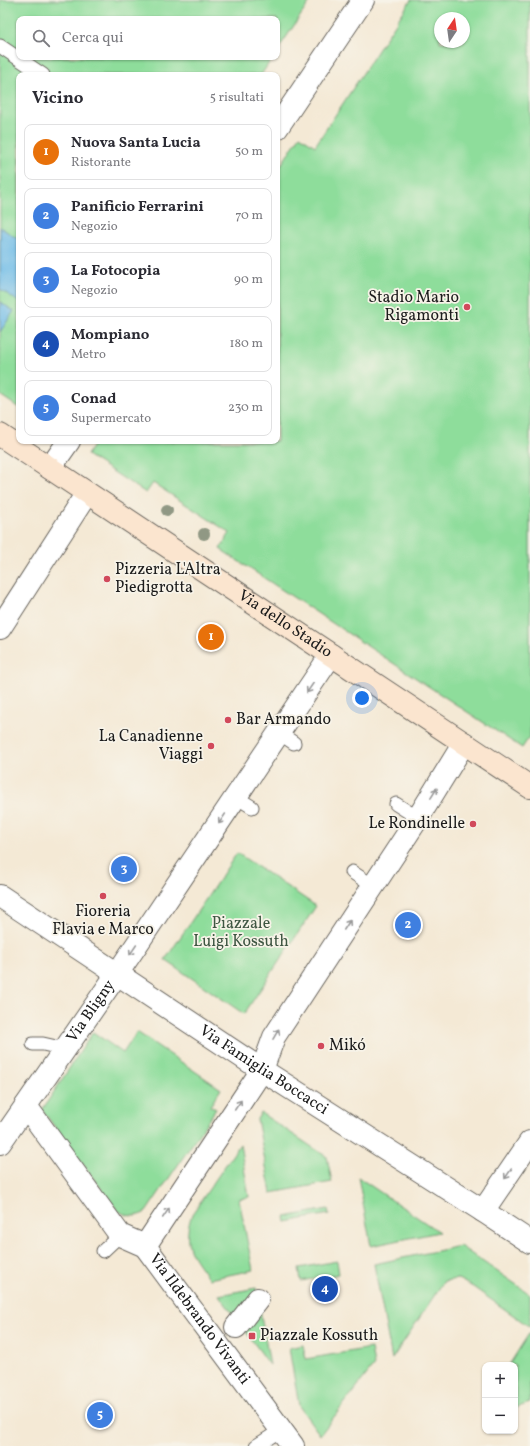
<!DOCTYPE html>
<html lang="it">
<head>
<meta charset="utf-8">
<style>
	:root { --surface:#fff; --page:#f2f2f3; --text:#2b2b33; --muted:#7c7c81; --line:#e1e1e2; --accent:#2563eb }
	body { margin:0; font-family:Vollkorn,serif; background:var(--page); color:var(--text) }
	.controls { position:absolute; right:12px; bottom:12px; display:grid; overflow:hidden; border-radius:8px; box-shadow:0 1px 3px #0004 }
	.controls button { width:36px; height:36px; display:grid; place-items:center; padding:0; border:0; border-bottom:1px solid var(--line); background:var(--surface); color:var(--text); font:20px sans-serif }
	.compass { position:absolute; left:434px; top:12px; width:36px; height:36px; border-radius:50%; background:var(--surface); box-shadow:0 1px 3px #0004; rotate:13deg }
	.you { position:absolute; left:362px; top:698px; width:14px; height:14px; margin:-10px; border:3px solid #fff; border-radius:50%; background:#1a73e8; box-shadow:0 0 0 6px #1a73e833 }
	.badge { display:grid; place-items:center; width:26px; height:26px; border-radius:50%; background:var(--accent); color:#fff; font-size:13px; font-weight:700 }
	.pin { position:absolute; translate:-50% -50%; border:2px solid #fff; box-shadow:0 1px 4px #0006 }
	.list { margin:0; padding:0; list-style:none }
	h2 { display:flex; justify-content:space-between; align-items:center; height:52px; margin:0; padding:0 16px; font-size:17px }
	h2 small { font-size:13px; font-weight:400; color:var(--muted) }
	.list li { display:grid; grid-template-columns:26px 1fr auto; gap:12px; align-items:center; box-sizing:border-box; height:56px; margin:0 8px 8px; padding:0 8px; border:1px solid var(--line); border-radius:8px }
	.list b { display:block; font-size:15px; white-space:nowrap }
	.list p { margin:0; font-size:13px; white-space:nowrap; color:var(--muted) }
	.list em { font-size:13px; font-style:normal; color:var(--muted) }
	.icon { flex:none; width:22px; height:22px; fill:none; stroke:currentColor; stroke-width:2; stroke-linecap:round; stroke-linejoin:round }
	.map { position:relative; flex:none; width:530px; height:1446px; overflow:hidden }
	.search { position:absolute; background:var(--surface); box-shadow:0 1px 3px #0004; left:16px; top:16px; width:264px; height:44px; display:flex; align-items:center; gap:10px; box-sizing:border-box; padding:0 14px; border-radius:8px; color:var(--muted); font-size:15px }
	.panel { position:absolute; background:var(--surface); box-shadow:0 1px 3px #0004; left:16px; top:72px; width:264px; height:372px; border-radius:8px }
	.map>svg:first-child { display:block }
	.green { fill:#8edd9b; stroke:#557c5c; fill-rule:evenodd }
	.water { fill:#6ebce8; stroke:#456c82 }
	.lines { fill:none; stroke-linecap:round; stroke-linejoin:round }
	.lane-casing { stroke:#68645d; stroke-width:15 }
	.street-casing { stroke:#68645d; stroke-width:24 }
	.secondary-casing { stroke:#68645d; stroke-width:24 }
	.lane { stroke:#fff; stroke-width:13 }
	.street { stroke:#fff; stroke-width:22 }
	.secondary { stroke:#fbe5cf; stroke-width:22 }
	.tree { fill:#909884 }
	.oneway { stroke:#999 }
	.poi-dot { fill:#d1495b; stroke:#f7f3e8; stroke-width:1.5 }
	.labels { text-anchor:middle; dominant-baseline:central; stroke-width:3.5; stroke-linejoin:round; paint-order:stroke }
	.poi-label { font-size:16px; fill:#1c1c1c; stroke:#f7f3e8; text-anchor:start }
	.street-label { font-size:16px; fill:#1c1c1c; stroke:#f7f3e8 }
	.park-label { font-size:16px; fill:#3e5642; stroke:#f7f3e8 }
</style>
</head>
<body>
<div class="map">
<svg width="530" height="1446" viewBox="0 0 530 1446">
	<rect width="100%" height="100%" fill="#f7f3e8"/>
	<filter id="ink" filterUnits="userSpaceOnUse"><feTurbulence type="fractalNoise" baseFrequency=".025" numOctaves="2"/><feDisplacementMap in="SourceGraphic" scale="8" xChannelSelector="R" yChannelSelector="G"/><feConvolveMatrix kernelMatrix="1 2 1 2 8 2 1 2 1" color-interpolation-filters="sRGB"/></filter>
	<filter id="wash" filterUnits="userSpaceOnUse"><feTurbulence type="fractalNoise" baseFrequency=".012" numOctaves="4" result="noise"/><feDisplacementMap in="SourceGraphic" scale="16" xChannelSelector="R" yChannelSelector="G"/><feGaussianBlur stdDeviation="0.9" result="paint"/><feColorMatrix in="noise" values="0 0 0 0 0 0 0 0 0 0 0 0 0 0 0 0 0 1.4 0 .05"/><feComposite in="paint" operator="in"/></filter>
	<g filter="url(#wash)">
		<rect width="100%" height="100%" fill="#f4e9d5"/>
		<!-- green -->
		<path class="green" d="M0 0H311L277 51V19H19V57H273L261 75H19V408L0 395Z
			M411 0H530V736L522 748 220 549 230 533 153 483 146 493 87 455 96 441H277V171L300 136 315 146ZM440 18H464V42H440Z
			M237 853 316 906 244 1014 165 960Z
			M93 1032 123 1053 137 1032 221 1089 210 1106 216 1109 146 1212C134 1218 130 1217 118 1211L42 1110Z
			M261 1113 327 1157 332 1182 271 1193 257 1119Z
			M240 1144 249 1197 239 1199 253 1270 209 1279C192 1255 181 1245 192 1214Z
			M358 1177 439 1232 371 1246Z
			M328 1209 329 1214 286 1222 285 1217Z
			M460 1246 530 1294V1327L473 1287 458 1279 444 1281 392 1359 374 1264Z
			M337 1261 339 1274 301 1281 299 1268Z
			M256 1288 270 1365 219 1295Z
			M530 1332V1403L515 1408V1365H509Z
			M303 1345 306 1359 371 1348 374 1365 320 1435 299 1406 289 1348Z"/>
		<!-- water -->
		<path class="water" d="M0 227 19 240V302L0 289Z
			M0 302 14 311 0 332Z"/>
	</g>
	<g filter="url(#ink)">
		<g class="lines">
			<!-- lane casing -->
			<g class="lane-casing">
				<path id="lane" d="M0 46 43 75
					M279 733 294 743
					M236 797 252 807
					M396 804 418 818
					M352 872 373 886
					M33 1044H43L65 1049
					M103 1251 120 1235
					M256 1446 281 1430"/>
			</g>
			<!-- street casing -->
			<g class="street-casing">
				<g id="street">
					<path d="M277 128 363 0"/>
					<path d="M50 468 69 441"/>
					<path d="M0 628 87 493"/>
					<path id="s1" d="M0 896 262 1070 483 1211 530 1242"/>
					<path id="s2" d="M26 1106 120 1235 145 1246 293 1446"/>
					<path id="s3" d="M0 1143 117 974 331 655"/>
					<path d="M483 1211 530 1142"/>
					<path d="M145 1246 262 1070 274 1037 418 818 464 743"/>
					<path d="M236 1327 258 1299"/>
				</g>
			</g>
			<!-- secondary casing -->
			<g class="secondary-casing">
				<g id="secondary">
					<path id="s4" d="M0 435 530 787"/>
				</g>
			</g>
			<!-- lane -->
			<use href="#lane" class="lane"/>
			<!-- street -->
			<use href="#street" class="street"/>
			<!-- secondary -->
			<use href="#secondary" class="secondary"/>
		</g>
		<!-- trees -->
		<g class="tree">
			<circle cx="167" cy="510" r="6"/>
			<circle cx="204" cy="534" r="6"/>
		</g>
		<!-- one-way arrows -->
		<defs><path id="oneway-shaft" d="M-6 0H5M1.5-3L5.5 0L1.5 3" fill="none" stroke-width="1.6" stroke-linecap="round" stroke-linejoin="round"/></defs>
		<g class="oneway">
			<use href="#oneway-shaft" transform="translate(310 688) rotate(124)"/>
			<use href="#oneway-shaft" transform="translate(434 793) rotate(-58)"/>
			<use href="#oneway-shaft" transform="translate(222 819) rotate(124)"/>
			<use href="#oneway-shaft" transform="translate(347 925) rotate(-57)"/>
			<use href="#oneway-shaft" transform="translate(133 950) rotate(124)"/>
			<use href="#oneway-shaft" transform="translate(276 1034) rotate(-60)"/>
			<use href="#oneway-shaft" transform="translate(238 1105) rotate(-56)"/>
			<use href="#oneway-shaft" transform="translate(508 1174) rotate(124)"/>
			<use href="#oneway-shaft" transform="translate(166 1213) rotate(-56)"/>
		</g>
	</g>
	<!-- markers -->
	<g class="poi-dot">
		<circle cx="467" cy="307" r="4"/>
		<circle cx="107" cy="579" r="4"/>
		<circle cx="228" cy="720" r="4"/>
		<circle cx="211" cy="746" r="4"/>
		<circle cx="473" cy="824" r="4"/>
		<circle cx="103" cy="896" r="4"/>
		<circle cx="321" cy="1046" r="4"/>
		<rect x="248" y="1332" width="8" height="8" rx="2"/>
	</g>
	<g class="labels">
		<!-- poi labels -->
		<g class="poi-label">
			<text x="459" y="298" text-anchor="end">Stadio Mario<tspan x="459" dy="18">Rigamonti</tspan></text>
			<text x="115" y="570">Pizzeria L'Altra<tspan x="115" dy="18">Piedigrotta</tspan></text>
			<text x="236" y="720">Bar Armando</text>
			<text x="203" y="737" text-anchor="end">La Canadienne<tspan x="203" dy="18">Viaggi</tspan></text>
			<text x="465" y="824" text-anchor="end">Le Rondinelle</text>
			<text x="103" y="912" text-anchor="middle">Fioreria<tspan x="103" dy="18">Flavia e Marco</tspan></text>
			<text x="329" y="1046">Mikó</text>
			<text x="260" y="1336">Piazzale Kossuth</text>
		</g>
		<!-- street labels -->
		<g class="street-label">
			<text stroke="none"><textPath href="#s4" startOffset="342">Via dello Stadio</textPath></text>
			<text stroke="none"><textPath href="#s3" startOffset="160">Via Bligny</textPath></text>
			<text stroke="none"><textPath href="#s1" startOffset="316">Via Famiglia Boccacci</textPath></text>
			<text stroke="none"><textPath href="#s2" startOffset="278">Via Ildebrando Vivanti</textPath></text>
		</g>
		<!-- park labels -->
		<g class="park-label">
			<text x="241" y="924">Piazzale<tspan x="241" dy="18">Luigi Kossuth</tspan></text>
		</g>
	</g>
</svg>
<div class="controls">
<button>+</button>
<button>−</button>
</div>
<svg class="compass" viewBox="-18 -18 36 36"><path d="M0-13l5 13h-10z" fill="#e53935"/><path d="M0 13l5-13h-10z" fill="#7c7c81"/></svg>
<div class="you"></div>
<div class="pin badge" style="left:211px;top:637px;background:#e8710a">1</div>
<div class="pin badge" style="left:408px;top:925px;background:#3f7fe0">2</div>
<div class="pin badge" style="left:124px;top:869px;background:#3f7fe0">3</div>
<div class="pin badge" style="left:325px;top:1289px;background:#1a4fb4">4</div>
<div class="pin badge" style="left:100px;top:1415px;background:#3f7fe0">5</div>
<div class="search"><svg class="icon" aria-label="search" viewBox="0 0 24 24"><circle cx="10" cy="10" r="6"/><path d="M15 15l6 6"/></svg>Cerca qui</div>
<section class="panel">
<h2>Vicino<small>5 risultati</small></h2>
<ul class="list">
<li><span class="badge" style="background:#e8710a">1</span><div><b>Nuova Santa Lucia</b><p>Ristorante</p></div><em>50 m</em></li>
<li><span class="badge" style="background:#3f7fe0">2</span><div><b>Panificio Ferrarini</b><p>Negozio</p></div><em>70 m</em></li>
<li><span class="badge" style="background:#3f7fe0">3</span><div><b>La Fotocopia</b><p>Negozio</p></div><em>90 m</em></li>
<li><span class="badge" style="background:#1a4fb4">4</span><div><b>Mompiano</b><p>Metro</p></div><em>180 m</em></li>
<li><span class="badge" style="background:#3f7fe0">5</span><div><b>Conad</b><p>Supermercato</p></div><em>230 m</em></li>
</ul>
</section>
</div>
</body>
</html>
